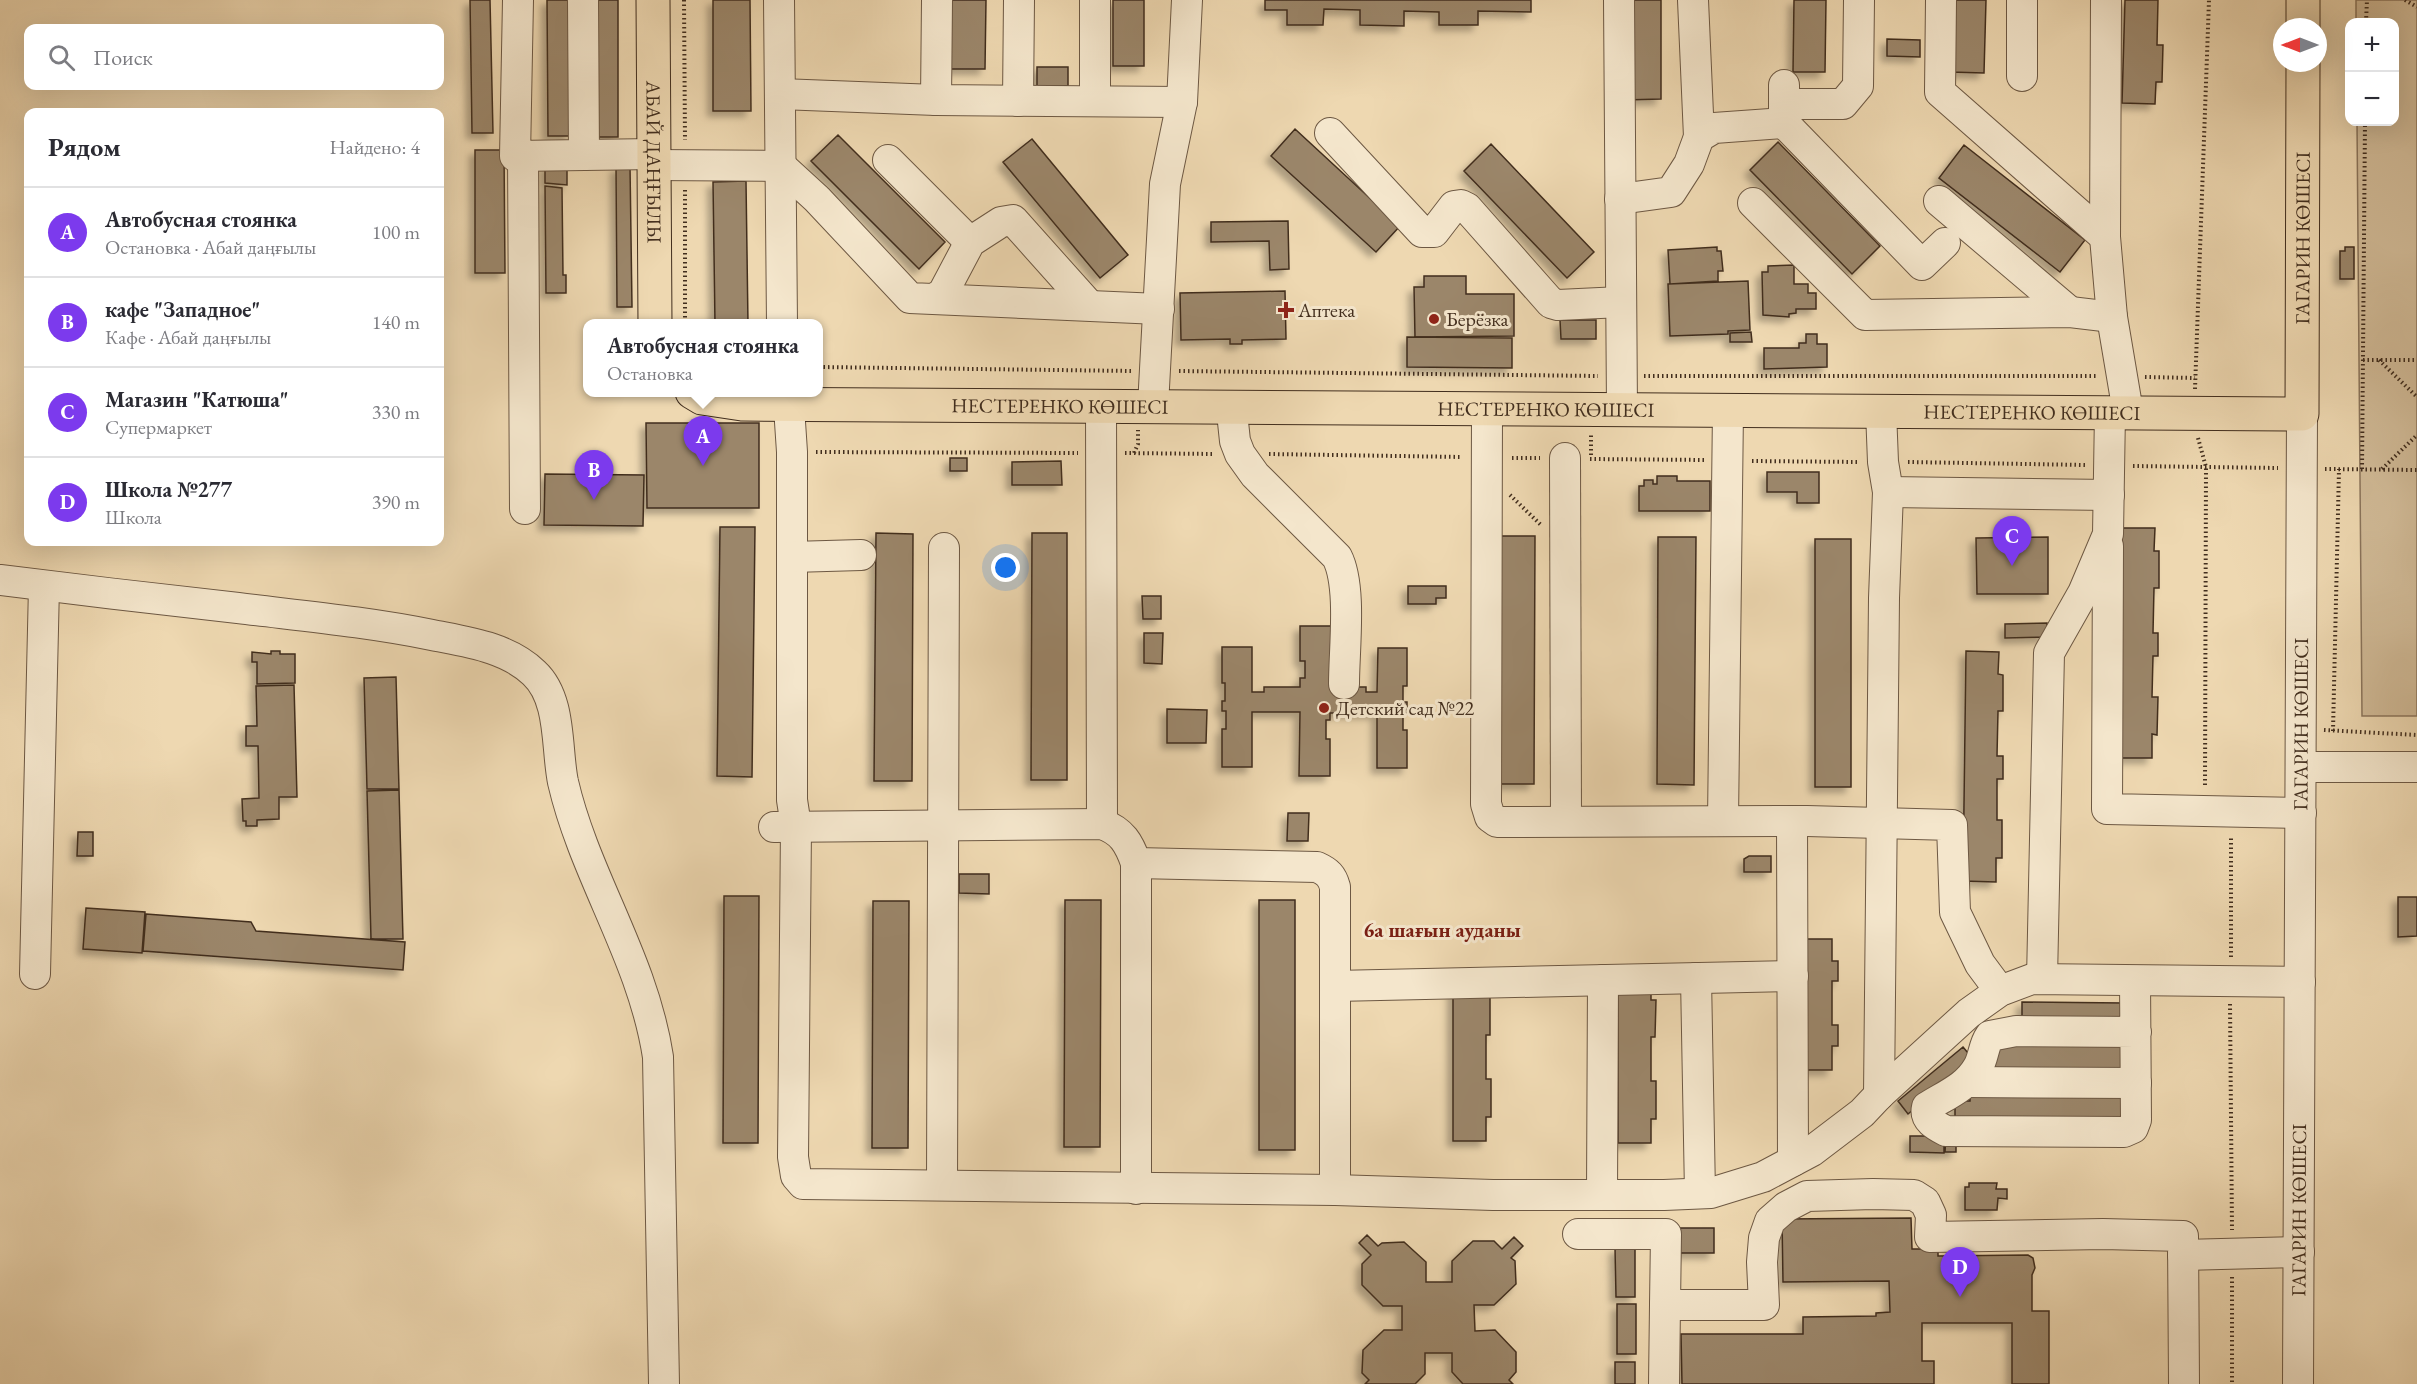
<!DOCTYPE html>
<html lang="ru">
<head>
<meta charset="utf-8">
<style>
	:root { --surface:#fff; --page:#f2f2f3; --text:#2b2b33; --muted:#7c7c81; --line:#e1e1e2; --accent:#7c3aed }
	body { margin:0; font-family:"EB Garamond",serif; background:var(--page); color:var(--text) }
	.controls { position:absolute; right:18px; top:18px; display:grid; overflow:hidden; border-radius:12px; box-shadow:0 6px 24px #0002 }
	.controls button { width:54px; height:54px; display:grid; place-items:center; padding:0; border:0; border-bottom:2px solid var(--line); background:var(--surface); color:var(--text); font:30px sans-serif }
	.compass { position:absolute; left:2273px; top:18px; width:54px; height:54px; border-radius:50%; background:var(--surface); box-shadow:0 6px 24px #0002; rotate:270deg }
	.you { position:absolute; left:1006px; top:568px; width:21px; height:21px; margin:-15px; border:4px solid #fff; border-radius:50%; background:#1a73e8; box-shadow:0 0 0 9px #1a73e833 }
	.badge { display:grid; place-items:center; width:39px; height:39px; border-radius:50%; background:var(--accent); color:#fff; font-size:20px; font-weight:700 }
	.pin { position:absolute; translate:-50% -50px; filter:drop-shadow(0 2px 3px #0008) }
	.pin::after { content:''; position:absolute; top:32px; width:21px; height:18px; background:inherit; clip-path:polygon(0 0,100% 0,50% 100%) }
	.popup { position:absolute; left:583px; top:319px; width:240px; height:78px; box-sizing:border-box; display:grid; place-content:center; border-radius:12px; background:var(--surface); filter:drop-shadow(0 2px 4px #0005); font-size:20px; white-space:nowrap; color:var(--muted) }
	.popup b { font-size:22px; color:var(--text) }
	.popup::after { content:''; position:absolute; left:50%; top:100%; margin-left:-12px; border:12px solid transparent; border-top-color:var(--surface) }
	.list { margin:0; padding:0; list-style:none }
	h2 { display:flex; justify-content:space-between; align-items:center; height:78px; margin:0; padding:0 24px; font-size:26px }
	h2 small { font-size:20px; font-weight:400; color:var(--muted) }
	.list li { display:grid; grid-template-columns:39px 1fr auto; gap:18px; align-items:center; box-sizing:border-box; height:90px; padding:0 24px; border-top:2px solid var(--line) }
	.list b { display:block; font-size:22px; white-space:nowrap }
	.list p { margin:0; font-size:20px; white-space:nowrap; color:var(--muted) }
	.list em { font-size:20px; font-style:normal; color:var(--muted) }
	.icon { flex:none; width:33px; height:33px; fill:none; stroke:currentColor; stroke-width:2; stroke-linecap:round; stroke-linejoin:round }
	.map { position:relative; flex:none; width:2417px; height:1384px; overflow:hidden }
	.search { position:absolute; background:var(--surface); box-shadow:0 6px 24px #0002; left:24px; top:24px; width:420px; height:66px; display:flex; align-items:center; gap:15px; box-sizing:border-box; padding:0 21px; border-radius:12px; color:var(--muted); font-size:22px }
	.panel { position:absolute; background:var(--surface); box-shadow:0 6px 24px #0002; left:24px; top:108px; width:420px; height:438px; border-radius:12px }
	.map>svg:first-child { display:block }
	.green { fill:#d1bb98; stroke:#8a745b; stroke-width:1.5 }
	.building { fill:#9b866a; stroke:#422e1e; stroke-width:1.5; filter:url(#shadow) }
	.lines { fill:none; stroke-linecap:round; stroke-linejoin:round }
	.minor-casing { stroke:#6d5843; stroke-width:32 }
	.major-casing { stroke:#422e1e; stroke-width:35 }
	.path { stroke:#422e1e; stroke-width:4; stroke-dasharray:1.5 3; stroke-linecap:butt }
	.minor { stroke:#f4e6cc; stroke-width:30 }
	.major { stroke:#eed8b1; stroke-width:33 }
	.poi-dot { fill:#8f2418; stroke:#f4e6cc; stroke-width:2 }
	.labels { text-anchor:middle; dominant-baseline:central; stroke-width:6; stroke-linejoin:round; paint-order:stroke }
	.street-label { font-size:20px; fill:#422e1e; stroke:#f4e6cc }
	.poi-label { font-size:20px; fill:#422e1e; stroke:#f4e6cc; text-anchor:start }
	.neighbourhood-label { font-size:21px; font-weight:bold; fill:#7a1f14; stroke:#f4e6cc }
</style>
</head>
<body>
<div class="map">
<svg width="2417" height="1384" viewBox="0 0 2417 1384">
	<defs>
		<filter id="shadow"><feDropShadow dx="-5.5" dy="5.5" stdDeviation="3" flood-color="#0004"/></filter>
	</defs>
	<rect width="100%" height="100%" fill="#eed8b1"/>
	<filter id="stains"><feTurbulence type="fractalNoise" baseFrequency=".00333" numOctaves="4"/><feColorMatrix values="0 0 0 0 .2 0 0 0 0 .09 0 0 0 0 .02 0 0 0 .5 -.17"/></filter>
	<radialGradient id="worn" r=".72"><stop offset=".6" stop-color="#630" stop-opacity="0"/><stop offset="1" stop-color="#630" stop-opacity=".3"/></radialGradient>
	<!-- green -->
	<path class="green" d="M2356 0H2417V716H2362L2357 122H2394V22H2356Z"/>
	<!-- building -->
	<path class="building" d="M470 0H490L493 133H472Z
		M547 0H571V136H548Z
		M595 0H618V137H595Z
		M713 0H750L751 111H713Z
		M950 0H986L985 69H950Z
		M1113 0H1144V66H1113Z
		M1265 0H1531V12L1478 11V25H1439V12L1404 11V26L1360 25V10L1324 9 1323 25H1287V10H1265Z
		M1624 0H1661V99L1624 100Z
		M1794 0H1826L1825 72H1793Z
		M1952 0H1986L1984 73 1950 72Z
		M2125 0H2158L2157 45H2163L2162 82H2156L2155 104 2122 103Z
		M1887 39 1920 40V57L1887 56Z
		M1037 67H1068V86H1037Z
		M1295 129 1400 226 1376 252 1271 156Z
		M838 135 945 242 919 269 811 161Z
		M1032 139 1128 255 1100 278 1003 162Z
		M1778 142 1880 246 1852 274 1750 170Z
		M1491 144 1594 252 1567 278 1464 171Z
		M1964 145 2085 240 2060 272 1939 178Z
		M475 150H504L505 273H475Z
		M545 164H567V185L545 183Z
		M630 166 632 307H617L616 167Z
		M746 181 748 324H715L713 182Z
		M545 186 562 188 563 275H566V293H546Z
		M1288 221 1289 269 1270 270 1269 241 1211 242V222Z
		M1717 247V251H1721L1723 271H1718V281L1670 284 1668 250Z
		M2345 247H2354V279H2340V251H2345Z
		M1794 265V284H1808V293H1816V309H1796V313L1789 314V317L1763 315 1762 272H1768V266Z
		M1424 276H1466V294H1514V336L1415 337 1414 287H1424Z
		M1748 281 1750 330 1728 331V334L1670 336 1668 284Z
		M1285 291 1286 339 1242 340V344H1230V339L1181 340 1180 293Z
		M1560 320H1596V339H1561Z
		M1751 332 1752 342H1730V333Z
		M1806 334H1817V344H1827V367L1764 369V348H1799V343H1806Z
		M1407 337 1512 338V368L1407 367Z
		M646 423H759V508H647Z
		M950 458H967V471H950Z
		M1061 461 1062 485H1012V462Z
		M1767 472H1819V503H1797V492H1767Z
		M545 474 644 475 643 526 544 525Z
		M1657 476H1677V481H1710V511H1639V486H1644V480H1653V484H1657Z
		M720 527H755L752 777 717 776Z
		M2122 528H2155L2154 551H2159V588H2154L2153 633H2158V656H2153L2152 697H2158L2157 735 2152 734V758H2119Z
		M876 533 913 534 912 781H874Z
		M1032 533H1067V780H1031Z
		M1499 536H1535L1534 784H1498Z
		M1658 537H1696L1694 785 1657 784Z
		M2048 537V594H1977L1976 538Z
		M1815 539H1851V787H1815Z
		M1408 586H1446V598H1436V604H1408Z
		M1142 596H1161V619H1143Z
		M2047 623V637L2005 638V624Z
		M1300 626H1331L1330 687H1366V692H1377L1378 648H1407V686H1403V702H1407V713H1403V730H1407V768H1377V713H1330V720H1326V739H1330V776H1299L1300 712H1252V767H1222V729H1226V711H1222V701H1225V683H1222V647H1252V692H1264V687H1300V678H1305V661H1300Z
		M1144 633H1163L1162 664 1144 663Z
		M271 651H280V654H295V683L257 684V662H252V652L271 654Z
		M1966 651 1999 652 1998 674 2003 675V711H1998L1997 756H2003V779H1997V820H2002V858H1996V882L1963 881Z
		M396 677 399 789H367L364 678Z
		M294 685 297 797H279V819L257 820V826H246V821H243L242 799 259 798 258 746H246V726H257L256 686Z
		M1167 709 1207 710 1206 743H1167Z
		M399 790 403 939H371L367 791Z
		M1288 813H1309L1308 841H1287Z
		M78 832H93V856H77Z
		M1749 856H1771V872H1744V859Z
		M959 874H989V894L959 893Z
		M724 896H759L758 1143H723Z
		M2398 897H2417V936L2398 937Z
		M1065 900H1101L1100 1147H1064Z
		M1259 900H1295V1150H1259Z
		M873 901H909L908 1148H872Z
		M86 908 145 912 142 953 83 949Z
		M146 914 251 922 256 931 405 942 403 970 143 951Z
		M1797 939H1832V961H1838V981H1832V1025H1838V1046H1832V1070H1797Z
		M1453 975 1490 997V1035H1486V1079H1491V1117H1486V1141H1453Z
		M1618 977H1651V1000H1656L1655 1037H1651V1081H1656V1119H1651V1143H1618Z
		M2022 1002 2124 1003V1020L2022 1019Z
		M1988 1041 2123 1042V1074L1988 1073Z
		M1963 1047 1973 1059 1908 1114 1898 1101Z
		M1970 1088H2124V1120H1955V1101H1970Z
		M1910 1136H1944V1153L1910 1152Z
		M1946 1136 1956 1137V1152H1945Z
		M1969 1183H1997L1996 1189H2007V1199L1998 1198 1997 1210H1965V1187H1969Z
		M1911 1218 1912 1249H1938V1256L2028 1255 2033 1258 2035 1268 2032 1275V1311H2049V1384H2012V1323H1922V1361H1934V1384H1682L1681 1334H1803V1317L1876 1316V1313L1890 1312 1889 1281 1783 1282 1782 1219Z
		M1679 1228H1714V1253H1679Z
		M1367 1235 1378 1246 1382 1243 1404 1242 1426 1262V1282H1452V1261L1473 1241H1494L1502 1249 1514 1237 1523 1246 1511 1258 1515 1261 1516 1284 1494 1305H1474L1475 1331 1495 1330 1516 1352V1372L1509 1380 1513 1384H1463L1452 1372V1353H1425V1374L1415 1384H1365L1369 1380 1362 1373 1363 1350 1384 1330H1402V1306H1383L1362 1285V1264L1371 1255 1359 1243Z
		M1615 1248H1635V1297H1616Z
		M1617 1304H1636V1354H1617Z
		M1615 1362H1635V1384H1615Z"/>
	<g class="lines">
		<!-- minor casing -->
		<g class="minor-casing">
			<g id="minor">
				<path d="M518 0 515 156 654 154"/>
				<path d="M583 0 584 155"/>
				<path d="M779 0 782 324"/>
				<path d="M1095 0V101"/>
				<path d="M1619 0 1622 409"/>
				<path d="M1693 0 1699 137"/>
				<path d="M1941 0 1940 92 2105 237"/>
				<path d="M2106 0 2105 237 2112 317 2128 412"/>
				<path d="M2022 76V0"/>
				<path d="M1784 85V123L1922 265 1945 243"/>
				<path d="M780 94 936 100 1182 102"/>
				<path d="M936 100 937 0"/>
				<path d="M1018 101 1019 0"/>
				<path d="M1784 104H1843L1858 86 1859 0"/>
				<path d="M1330 133 1422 232H1434L1454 206 1461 205 1467 208 1551 303 1558 305 1621 302"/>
				<path d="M523 156 525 509"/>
				<path d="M888 160 970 242"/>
				<path d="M654 165 781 166 817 199 910 298 1159 309"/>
				<path d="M1620 199 1671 192 1689 164 1699 137 1714 128 1784 123"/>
				<path d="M1939 201 2070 312"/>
				<path d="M1753 203 1865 315 2070 312 2112 317"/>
				<path d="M937 297 943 293 970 242 1001 222 1013 220 1089 305"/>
				<path d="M788 392 792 452V800L796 826 793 1157 796 1176 803 1184 1335 1190 1493 1195H1664L1711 1193 1763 1177 1812 1151 1862 1113 1879 1095 1969 1013 2000 991 2032 979 2300 982"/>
				<path d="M1101 406 1102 824"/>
				<path d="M1153 406 1165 184 1182 102 1187 0"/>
				<path d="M1235 407 1233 422 1235 441 1240 454 1255 475 1337 557C1352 586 1344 649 1344 684"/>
				<path d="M1487 409 1486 804 1490 817 1497 822 1807 821 1952 825 1955 912 1980 964 2000 991"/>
				<path d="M1565 458 1566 821"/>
				<path d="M1888 492 2109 495"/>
				<path d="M2108 546 2107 809 2301 813"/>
				<path d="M792 557 861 555"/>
				<path d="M0 580C79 590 159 599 238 608 303 616 368 622 432 635 467 642 507 647 534 673 562 699 556 748 563 782 585 877 643 958 658 1057L664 1384"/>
				<path d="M2301 767H2417"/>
				<path d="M1723 821 1728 410"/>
				<path d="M1792 821 1793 1161"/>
				<path d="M774 827 1102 824C1122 831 1129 843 1136 863L1317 867C1328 872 1332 876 1335 887V1190"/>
				<path d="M35 974 44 586"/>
				<path d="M1696 978 1700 1193"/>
				<path d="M2042 979 2049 653 2083 593 2108 534 2110 412"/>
				<path d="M2135 981 2136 1120 2133 1128 2124 1132 1946 1131C1936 1126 1924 1120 1927 1107 1946 1095 1967 1087 1978 1067 1984 1057 1983 1046 1990 1036L2016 1031 2136 1032"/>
				<path d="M1335 986 1793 976"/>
				<path d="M1969 1082 2136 1083"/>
				<path d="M1879 1095 1884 598 1888 492 1883 462 1881 411"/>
				<path d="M942 1185 944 548"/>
				<path d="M1136 1189V863"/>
				<path d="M1602 1195 1603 980"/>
				<path d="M1578 1234H1666L1665 1305"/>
				<path d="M2183 1255 2299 1252"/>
				<path d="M1664 1384 1665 1305H1764L1762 1262 1764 1238 1770 1221 1786 1207 1807 1196 1873 1194 1914 1195 1925 1202 1931 1215 1930 1237 2103 1234 2183 1236 2184 1384"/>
				<path id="s1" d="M2298 1384 2302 414"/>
			</g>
		</g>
		<!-- major casing -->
		<g class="major-casing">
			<g id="major">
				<path id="s2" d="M653 0 655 324"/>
				<path d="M2303 27V0"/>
				<path id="s3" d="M692 392 702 398 742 404 2302 414 2303 63"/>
			</g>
		</g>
		<!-- path -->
		<path class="path" d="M684 0 685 140
			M2405 0 2417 7
			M2366 22 2367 0
			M685 190V324
			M2363 360H2417
			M2379 360 2417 397
			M819 367 1133 371
			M1179 371 1598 376
			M1644 376H2098
			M2145 377 2195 378
			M2195 389 2209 0
			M2198 438 2206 467 2205 786
			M816 452 1078 453
			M1125 453 1213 454
			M1134 453 1138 444V430
			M1269 454 1462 457
			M1591 455V435
			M1512 458H1540
			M1590 459 1705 460
			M1752 461 1858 462
			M1908 462 2086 465
			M2133 466 2278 468
			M2325 469 2417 470
			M2362 469 2365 122
			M2382 469 2417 435
			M1510 495 1541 525
			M2324 730 2417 735
			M2333 731 2339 469
			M2231 957V836
			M2230 1004 2232 1230
			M2232 1277V1384"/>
		<!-- minor -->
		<use href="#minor" class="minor"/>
		<!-- major -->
		<use href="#major" class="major"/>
	</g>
	<!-- markers -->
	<g class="poi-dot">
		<path d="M1283 301h6v6h6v6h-6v6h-6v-6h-6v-6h6z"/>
		<circle cx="1434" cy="319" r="6"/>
		<circle cx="1324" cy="708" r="6"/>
	</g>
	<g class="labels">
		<!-- street labels -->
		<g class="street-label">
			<text stroke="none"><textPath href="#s2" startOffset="162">АБАЙ ДАҢҒЫЛЫ</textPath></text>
			<text stroke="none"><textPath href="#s3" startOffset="1788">ГАГАРИН КӨШЕСІ</textPath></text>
			<text stroke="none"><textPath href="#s3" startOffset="370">НЕСТЕРЕНКО КӨШЕСІ</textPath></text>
			<text stroke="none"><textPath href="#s3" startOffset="856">НЕСТЕРЕНКО КӨШЕСІ</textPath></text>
			<text stroke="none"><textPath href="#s3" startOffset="1342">НЕСТЕРЕНКО КӨШЕСІ</textPath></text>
			<text stroke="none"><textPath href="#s1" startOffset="660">ГАГАРИН КӨШЕСІ</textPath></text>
			<text stroke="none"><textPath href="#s1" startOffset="174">ГАГАРИН КӨШЕСІ</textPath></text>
		</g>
		<!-- poi labels -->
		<g class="poi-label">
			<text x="1298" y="310">Аптека</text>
			<text x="1446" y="319">Берёзка</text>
			<text x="1336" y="708">Детский сад №22</text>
		</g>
		<!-- neighbourhood labels -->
		<g class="neighbourhood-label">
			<text x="1442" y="929">6а шағын ауданы</text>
		</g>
	</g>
	<rect width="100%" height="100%" filter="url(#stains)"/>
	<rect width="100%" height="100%" fill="url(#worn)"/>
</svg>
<div class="controls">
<button>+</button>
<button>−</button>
</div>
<svg class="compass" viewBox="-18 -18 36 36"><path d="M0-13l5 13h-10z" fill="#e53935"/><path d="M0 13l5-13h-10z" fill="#7c7c81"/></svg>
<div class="you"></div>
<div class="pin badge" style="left:703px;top:466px">A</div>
<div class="popup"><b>Автобусная стоянка</b>Остановка</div>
<div class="pin badge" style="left:594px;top:500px">B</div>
<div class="pin badge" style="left:2012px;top:566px">C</div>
<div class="pin badge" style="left:1960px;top:1297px">D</div>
<div class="search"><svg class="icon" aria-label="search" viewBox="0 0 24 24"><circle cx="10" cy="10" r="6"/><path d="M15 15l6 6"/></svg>Поиск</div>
<section class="panel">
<h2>Рядом<small>Найдено: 4</small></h2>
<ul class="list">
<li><span class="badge">A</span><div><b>Автобусная стоянка</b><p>Остановка · Абай даңғылы</p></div><em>100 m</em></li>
<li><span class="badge">B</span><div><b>кафе &quot;Западное&quot;</b><p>Кафе · Абай даңғылы</p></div><em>140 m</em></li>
<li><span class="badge">C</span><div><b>Магазин &quot;Катюша&quot;</b><p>Супермаркет</p></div><em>330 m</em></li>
<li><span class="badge">D</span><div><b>Школа №277</b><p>Школа</p></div><em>390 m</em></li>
</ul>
</section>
</div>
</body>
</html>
